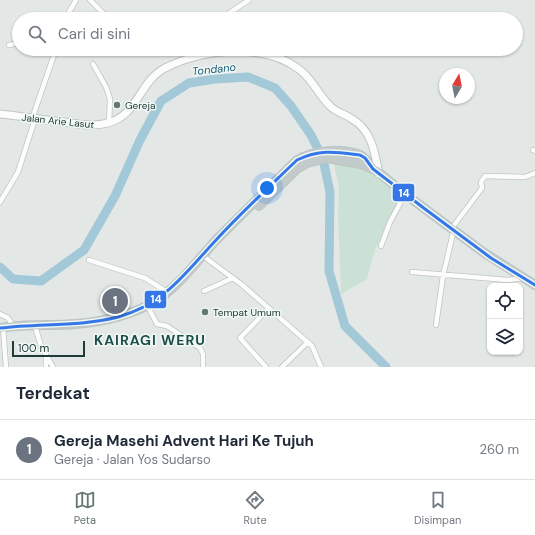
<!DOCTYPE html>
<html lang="id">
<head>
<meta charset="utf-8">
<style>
	:root { --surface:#fff; --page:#f6f6f7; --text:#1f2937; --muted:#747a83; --line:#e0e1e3; --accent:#657875 }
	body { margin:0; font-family:"DM Sans",sans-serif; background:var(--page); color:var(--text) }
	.controls { position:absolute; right:12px; bottom:12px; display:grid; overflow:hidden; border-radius:8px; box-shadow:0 1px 3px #0004 }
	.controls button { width:36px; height:36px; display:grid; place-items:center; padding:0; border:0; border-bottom:1px solid var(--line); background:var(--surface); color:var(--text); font:20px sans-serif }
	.compass { position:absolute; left:439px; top:68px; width:36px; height:36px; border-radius:50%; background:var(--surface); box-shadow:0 1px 3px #0004; rotate:10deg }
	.scale { position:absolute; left:12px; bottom:10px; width:73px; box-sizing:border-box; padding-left:4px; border:2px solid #213b38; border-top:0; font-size:11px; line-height:14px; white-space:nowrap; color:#213b38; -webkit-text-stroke:3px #f0f8f5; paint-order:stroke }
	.you { position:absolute; left:267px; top:188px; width:14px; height:14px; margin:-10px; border:3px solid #fff; border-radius:50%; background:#1a73e8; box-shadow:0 0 0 6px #1a73e833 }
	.badge { display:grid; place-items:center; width:26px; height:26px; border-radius:50%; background:var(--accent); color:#fff; font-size:13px; font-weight:700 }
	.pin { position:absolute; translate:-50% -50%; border:2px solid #fff; box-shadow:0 1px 4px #0006 }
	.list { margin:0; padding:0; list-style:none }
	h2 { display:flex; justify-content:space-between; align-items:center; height:52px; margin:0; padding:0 16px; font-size:17px }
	h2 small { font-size:13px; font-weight:400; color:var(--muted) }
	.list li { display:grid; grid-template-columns:26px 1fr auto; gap:12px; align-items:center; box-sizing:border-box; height:60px; padding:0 16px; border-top:1px solid var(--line) }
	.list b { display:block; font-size:15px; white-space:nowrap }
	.list p { margin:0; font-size:13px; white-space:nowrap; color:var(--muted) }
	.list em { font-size:13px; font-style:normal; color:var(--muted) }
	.icon { flex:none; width:22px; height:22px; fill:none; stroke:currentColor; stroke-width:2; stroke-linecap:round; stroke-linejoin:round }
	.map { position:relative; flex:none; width:535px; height:367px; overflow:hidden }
	.search { position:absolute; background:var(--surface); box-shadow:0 1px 3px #0004; left:12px; right:12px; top:12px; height:44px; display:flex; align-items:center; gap:10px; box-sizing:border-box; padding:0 14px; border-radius:22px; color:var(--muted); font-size:15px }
	.sheet { height:112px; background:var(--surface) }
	nav { display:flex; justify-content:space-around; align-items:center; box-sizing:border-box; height:56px; border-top:1px solid var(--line); background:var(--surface); font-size:11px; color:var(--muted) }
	nav a { display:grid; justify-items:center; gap:2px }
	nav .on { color:var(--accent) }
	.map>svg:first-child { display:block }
	.green { fill:#cce1d5 }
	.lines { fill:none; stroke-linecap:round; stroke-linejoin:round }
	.river { stroke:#a3c8d7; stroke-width:9 }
	.minor-casing { stroke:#c0c5c4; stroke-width:6 }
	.secondary-casing { stroke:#bfc6c4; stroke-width:9 }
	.trunk-casing { stroke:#bcc5c3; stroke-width:10 }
	.minor { stroke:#fbfcfb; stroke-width:4.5 }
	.secondary { stroke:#fbfcfb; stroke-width:7 }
	.trunk { stroke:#c3cbca; stroke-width:8 }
	.bus-1-casing { stroke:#f0f8f5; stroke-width:6 }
	.bus-1 { stroke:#3577e9; stroke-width:3 }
	.poi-dot { fill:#657875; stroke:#f0f8f5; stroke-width:1.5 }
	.labels { text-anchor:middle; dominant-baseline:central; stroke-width:3; stroke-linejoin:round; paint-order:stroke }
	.poi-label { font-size:10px; fill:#213b38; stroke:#f0f8f5; text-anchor:start }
	.street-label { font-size:10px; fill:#213b38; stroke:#f0f8f5 }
	.water-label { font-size:11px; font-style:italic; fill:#1b5b77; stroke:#f0f8f5 }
	.district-label { font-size:14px; font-weight:bold; letter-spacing:1px; fill:#1d4d48; stroke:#f0f8f5 }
	.line-badge { stroke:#f0f8f5; stroke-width:1.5 }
	.badge-label { font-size:11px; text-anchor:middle; font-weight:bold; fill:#fff }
</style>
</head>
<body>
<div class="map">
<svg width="535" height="367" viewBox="0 0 535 367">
	<rect width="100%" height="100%" fill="#e3e8e7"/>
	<!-- green -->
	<path class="green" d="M333 161 361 165 404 194 374 252 367 279 341 294 338 213 339 187Z"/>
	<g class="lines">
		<!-- river -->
		<path class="river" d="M0 267 13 279 41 281 84 250 115 196 140 140 161 101 189 83 215 79 248 77 275 88 291 106 311 135 323 159 330 192 329 271 345 326 386 367"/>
		<!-- minor casing -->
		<g class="minor-casing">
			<path id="minor" d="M90 0 109 19
				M65 19 76 0
				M220 19 249 0
				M9 45 19 43
				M46 49 56 52
				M101 52 104 49
				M199 57 201 49
				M93 64 106 87 110 99 109 123
				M32 119 56 49
				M533 150 535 151
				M0 202 18 172 35 119
				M452 228 482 188 481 182 485 176 525 177 535 173
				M381 246 390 222 405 194
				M203 256 241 284 312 346 321 367
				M89 260 145 278 167 292
				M412 272 508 280 523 278
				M204 291 233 278
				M147 305 157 324 167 326 200 348 203 354V367
				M0 314 8 318 14 327
				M436 325 443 276 454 229
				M35 326 41 346 53 367
				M3 328 6 367
				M46 355V367
				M266 367 240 338 269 308
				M282 367 308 342"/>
		</g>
		<!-- secondary casing -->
		<g class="secondary-casing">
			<path id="secondary" d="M0 114C21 116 42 120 63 122 78 124 93 127 108 123 138 115 139 82 165 68 203 49 265 42 300 70 313 80 318 94 329 105 335 112 345 114 352 119 372 130 375 154 379 174"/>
		</g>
		<!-- trunk casing -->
		<g class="trunk-casing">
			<path id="trunk" d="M259 206 297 169 307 163 327 158 361 164 377 171 405 194 483 252 535 285
				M0 328C25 324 51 326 76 324 103 322 137 314 160 298 182 282 199 259 217 239L297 160C314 150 342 148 360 155 366 158 369 164 373 169"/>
		</g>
		<!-- minor -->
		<use href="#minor" class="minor"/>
		<!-- secondary -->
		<use href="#secondary" class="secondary"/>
		<!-- trunk -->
		<use href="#trunk" class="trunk"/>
		<!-- bus-1 casing -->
		<g class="bus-1-casing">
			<path id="bus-1" d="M0 328C39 323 79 327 118 317 165 304 185 273 217 239 242 212 270 186 297 160 320 149 336 152 360 155L365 158 373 169 425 209 491 258 535 285"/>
		</g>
		<!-- bus-1 -->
		<use href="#bus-1" class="bus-1"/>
	</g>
	<!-- markers -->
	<g class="poi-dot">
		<circle cx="117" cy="105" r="4"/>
		<circle cx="205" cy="312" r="4"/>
	</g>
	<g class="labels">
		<!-- poi labels -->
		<g class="poi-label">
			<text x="125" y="105">Gereja</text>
			<text x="213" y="312">Tempat Umum</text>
		</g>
		<!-- street labels -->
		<g class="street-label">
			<text transform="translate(58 121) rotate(6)">Jalan Arie Lasut</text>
		</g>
		<!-- water labels -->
		<g class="water-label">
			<text transform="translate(214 69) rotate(-6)">Tondano</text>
		</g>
		<!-- district labels -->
		<g class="district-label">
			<text x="150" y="340">KAIRAGI WERU</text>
		</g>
	</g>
	<g class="line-badge">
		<rect x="392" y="183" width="23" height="19" rx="4" fill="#3577e9"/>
		<rect x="144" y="290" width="23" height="19" rx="4" fill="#3577e9"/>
	</g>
	<g class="badge-label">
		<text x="404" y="197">14</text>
		<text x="156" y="303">14</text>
	</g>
</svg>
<div class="controls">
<button><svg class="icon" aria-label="locate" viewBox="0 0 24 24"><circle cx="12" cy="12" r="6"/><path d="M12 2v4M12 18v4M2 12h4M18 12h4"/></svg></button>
<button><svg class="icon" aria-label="layers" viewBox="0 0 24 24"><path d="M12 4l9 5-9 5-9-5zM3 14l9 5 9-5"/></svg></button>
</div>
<svg class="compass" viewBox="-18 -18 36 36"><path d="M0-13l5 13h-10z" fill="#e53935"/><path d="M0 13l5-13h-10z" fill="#747a83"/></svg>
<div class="scale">100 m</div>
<div class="you"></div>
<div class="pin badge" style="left:115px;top:301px;background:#6b7280">1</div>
<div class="search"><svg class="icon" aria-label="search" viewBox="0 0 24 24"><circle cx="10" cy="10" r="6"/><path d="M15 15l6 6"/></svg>Cari di sini</div>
</div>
<section class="sheet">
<h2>Terdekat<small></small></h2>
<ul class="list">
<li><span class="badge" style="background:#6b7280">1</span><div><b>Gereja Masehi Advent Hari Ke Tujuh</b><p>Gereja · Jalan Yos Sudarso</p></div><em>260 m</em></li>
</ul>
</section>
<nav>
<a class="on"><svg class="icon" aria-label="map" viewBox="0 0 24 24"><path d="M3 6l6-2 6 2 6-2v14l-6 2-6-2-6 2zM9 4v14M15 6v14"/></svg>Peta</a>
<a><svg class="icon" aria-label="directions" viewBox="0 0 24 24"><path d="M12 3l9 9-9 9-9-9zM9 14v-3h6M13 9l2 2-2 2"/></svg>Rute</a>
<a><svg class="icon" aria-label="saved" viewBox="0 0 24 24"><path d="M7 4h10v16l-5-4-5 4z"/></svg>Disimpan</a>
</nav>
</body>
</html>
